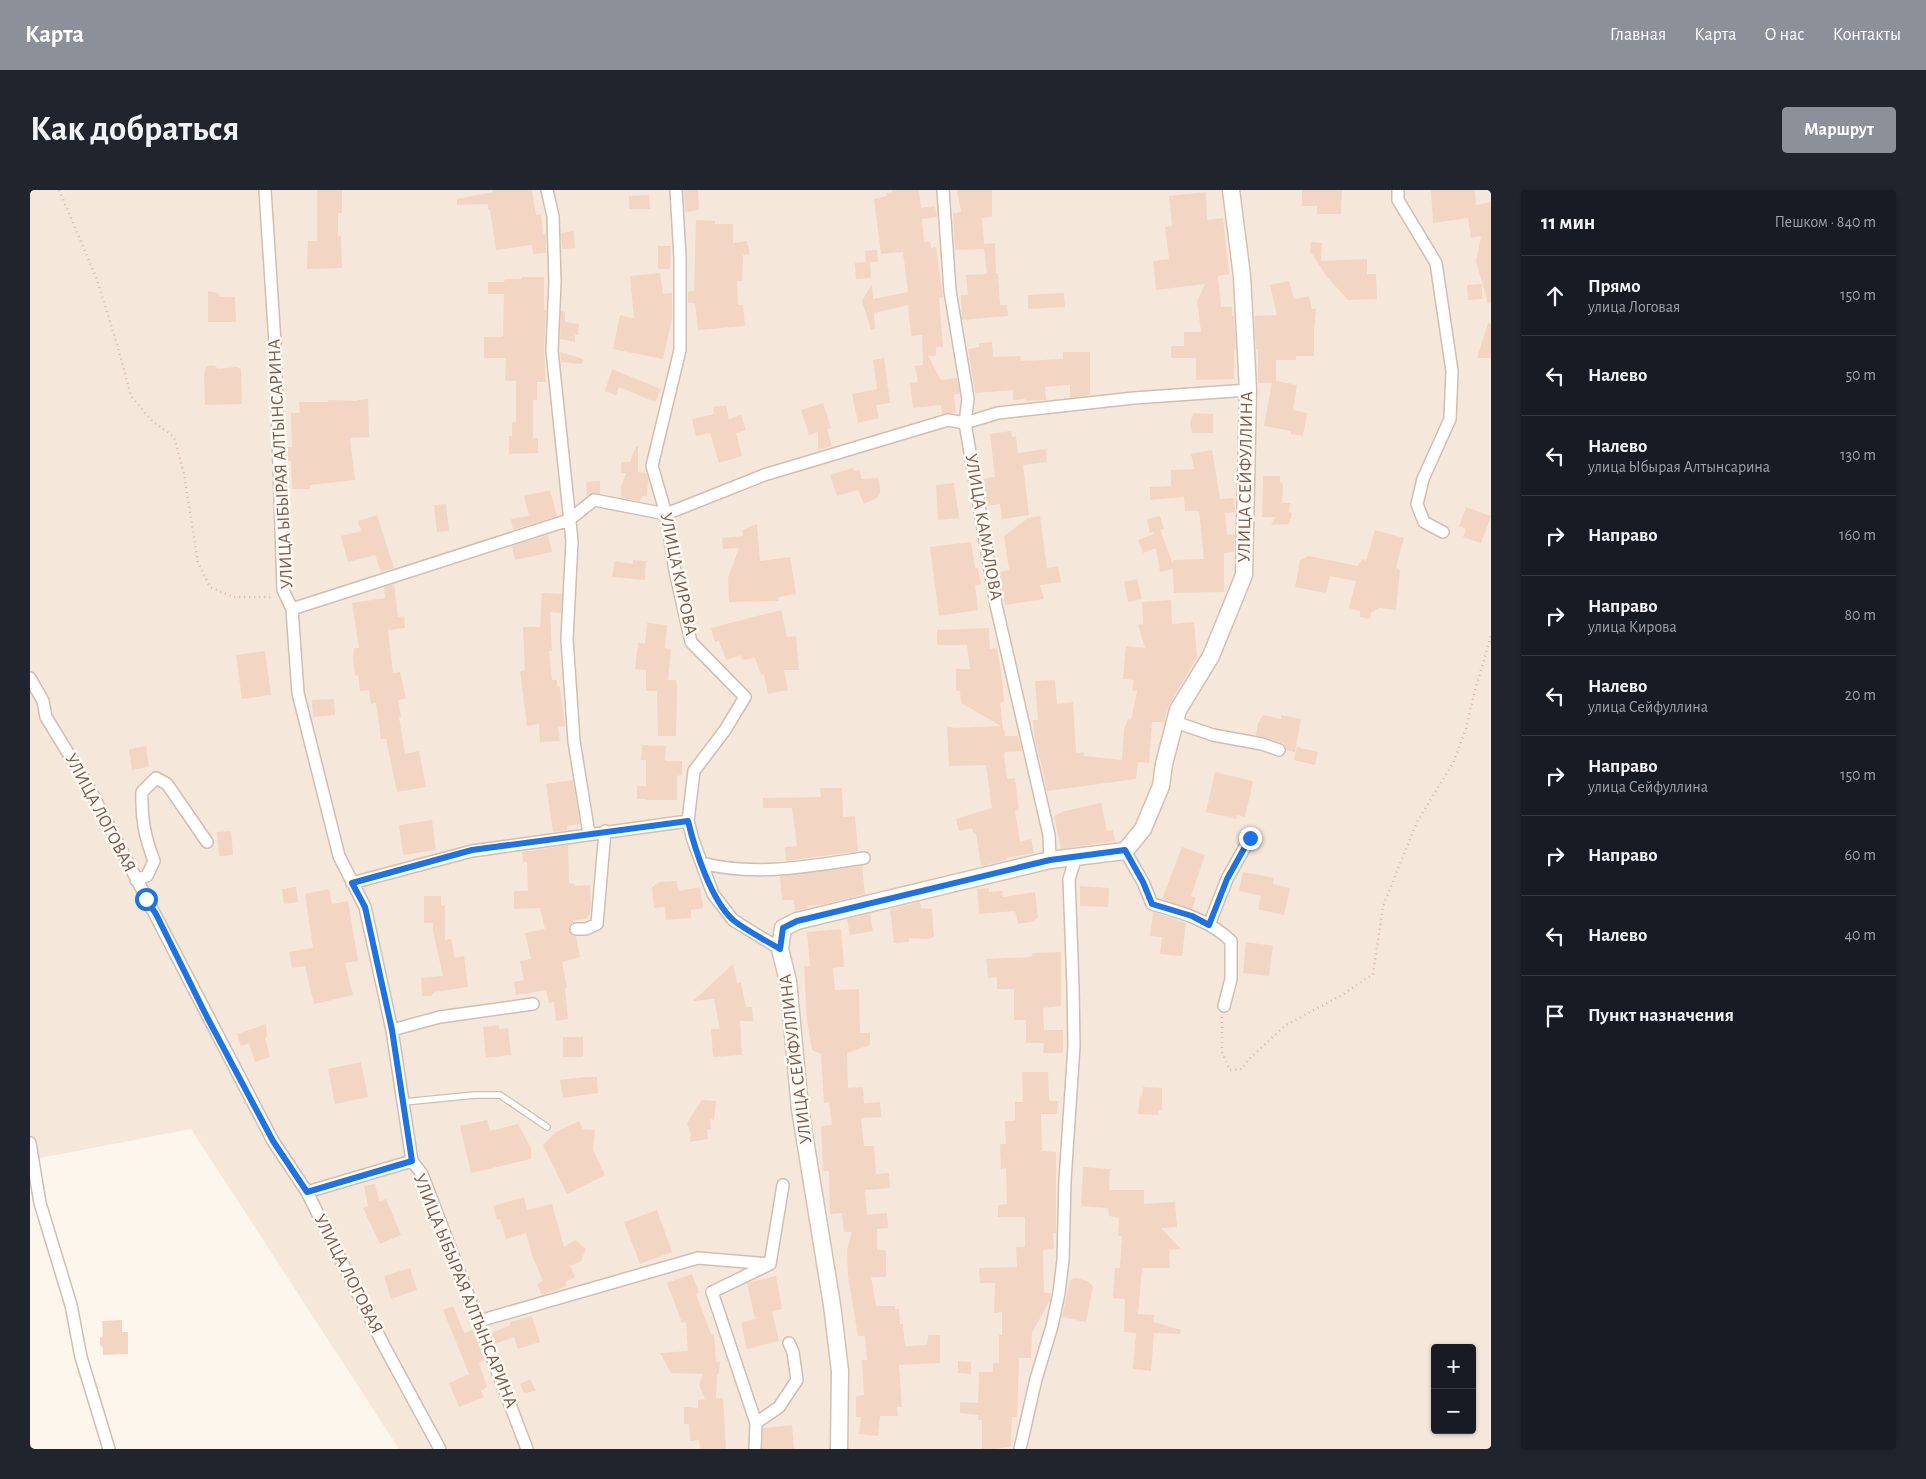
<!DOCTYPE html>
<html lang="ru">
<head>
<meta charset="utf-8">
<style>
	:root { --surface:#171b24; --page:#20242c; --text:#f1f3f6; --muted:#9ea1a6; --line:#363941; --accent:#8c9099 }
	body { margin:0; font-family:"Alegreya Sans",sans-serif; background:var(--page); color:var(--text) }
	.controls { position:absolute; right:15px; bottom:15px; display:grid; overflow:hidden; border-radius:5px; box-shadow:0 1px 4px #0004 }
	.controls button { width:45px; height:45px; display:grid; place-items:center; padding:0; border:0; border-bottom:1px solid var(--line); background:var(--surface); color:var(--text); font:25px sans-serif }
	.stop { position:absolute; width:15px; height:15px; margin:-11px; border:4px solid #1a73e8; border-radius:50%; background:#fff }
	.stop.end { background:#1a73e8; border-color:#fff; box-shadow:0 1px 5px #0008 }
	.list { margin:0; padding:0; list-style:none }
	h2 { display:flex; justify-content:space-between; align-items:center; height:65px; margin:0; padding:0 20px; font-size:21px }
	h2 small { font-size:16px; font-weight:400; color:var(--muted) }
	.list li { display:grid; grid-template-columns:32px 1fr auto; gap:15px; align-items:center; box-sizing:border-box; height:80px; padding:0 20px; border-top:1px solid var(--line) }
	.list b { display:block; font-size:19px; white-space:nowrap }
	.list p { margin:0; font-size:16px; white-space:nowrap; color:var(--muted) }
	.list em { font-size:16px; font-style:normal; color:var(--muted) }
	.icon { flex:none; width:28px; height:28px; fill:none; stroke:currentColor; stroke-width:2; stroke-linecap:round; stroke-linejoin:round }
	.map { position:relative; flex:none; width:1461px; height:1259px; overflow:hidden; border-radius:5px }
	header { display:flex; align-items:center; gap:30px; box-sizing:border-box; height:70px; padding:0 25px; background:var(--accent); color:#fff }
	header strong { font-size:24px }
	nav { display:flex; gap:28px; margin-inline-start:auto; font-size:18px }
	.intro { display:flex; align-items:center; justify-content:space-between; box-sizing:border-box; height:120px; padding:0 30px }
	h1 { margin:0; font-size:35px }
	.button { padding:12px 22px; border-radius:5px; background:var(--accent); color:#fff; font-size:18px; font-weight:700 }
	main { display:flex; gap:30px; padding:0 30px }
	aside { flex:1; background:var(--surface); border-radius:5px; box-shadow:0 1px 4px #0004 }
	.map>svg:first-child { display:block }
	.residential { fill:#f5e8da; fill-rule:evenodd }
	.building { fill:#f3d5c3 }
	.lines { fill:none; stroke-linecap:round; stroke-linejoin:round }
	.lane-casing { stroke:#d1beb0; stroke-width:8 }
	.street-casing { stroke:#d1beb0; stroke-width:14 }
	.secondary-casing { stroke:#d6c0b0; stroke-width:19 }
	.path { stroke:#d9b8a5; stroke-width:2.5; stroke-dasharray:1 4; stroke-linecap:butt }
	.lane { stroke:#fff; stroke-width:5.5 }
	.street { stroke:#fff; stroke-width:11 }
	.secondary { stroke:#fff; stroke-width:16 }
	.route { stroke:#1a73e8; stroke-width:6 }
	.labels { text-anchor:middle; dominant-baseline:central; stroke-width:5; stroke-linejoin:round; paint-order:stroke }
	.street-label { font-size:18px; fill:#7a5c4d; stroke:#fffaf3 }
</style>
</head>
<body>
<header>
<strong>Карта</strong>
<nav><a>Главная</a><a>Карта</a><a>О нас</a><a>Контакты</a></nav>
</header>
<div class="intro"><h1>Как добраться</h1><a class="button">Маршрут</a></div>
<main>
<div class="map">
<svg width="1461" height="1259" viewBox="0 0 1461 1259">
	<rect width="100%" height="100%" fill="#fdf6ec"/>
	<!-- residential -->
	<path class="residential" d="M0 0H1461V1259H369L161 939 0 970ZM1405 1158H1442V1240H1405Z"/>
	<!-- building -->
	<path class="building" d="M287 0H312V23H308V46H311L312 78 277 79 278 51H287Z
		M462 0H502L506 25 511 24 513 44H516V63L503 64 502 55 466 60 460 20 458 19V14L427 15V9L463 2Z
		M654 0H668L669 20 655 22Z
		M862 0H889L891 18 905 16 907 27 892 29 894 52H900L901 58 906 57 913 107 909 108 913 157H906V166H898L911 190 927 188 930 204H924L926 223 912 224 911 215 883 218 880 193 888 192 885 176 893 175 892 145 881 146 878 115 844 123 845 139 841 140 832 111 842 94 843 109 878 102 873 62 851 64 844 9 857 6 856 3 862 2Z
		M927 0H962V27L952 28 954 54 965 53 966 83H968L970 115H977L978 126 932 130 931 105H938L936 85 957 84 954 59 925 60 923 23 931 22Z
		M1272 0H1312L1311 24H1287V16H1272Z
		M1401 0H1445L1446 15 1461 12V113L1458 114 1446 71 1451 46 1441 48 1438 28 1403 33Z
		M1176 2 1177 30 1193 28 1199 84 1188 86 1191 117H1202V126H1204L1206 159H1204V189L1166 190V168H1141V156H1154V142H1171L1167 111 1175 94 1126 100 1123 71 1139 69 1135 37 1142 36 1139 6Z
		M619 5 620 19H599V6Z
		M666 30 685 31V34H703V53L717 51 720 64 713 65 712 91H707L708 115H713L715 136 668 140 665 113H658V102L664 101Z
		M544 41 545 58 532 59 531 43Z
		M1281 52 1292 53 1291 71 1337 69V84H1346L1347 109 1318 110 1297 87 1280 61Z
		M628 56H641L640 79H628Z
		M847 60 848 72H840L841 88 826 89 825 73 836 72 835 61Z
		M630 83 633 104 642 103V128L633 169 583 159 590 125 604 129 600 86Z
		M492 87H514V120H516L514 161 516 192H507V210H503V248H508V263L479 264V246H482V232H486V191H475L476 168H454V147H473L474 104H458V92H474L475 89H491Z
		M1259 91 1264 109 1279 106 1282 119 1286 118 1284 141V166H1266V170H1246V191L1267 195 1263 220 1277 223 1273 246 1261 244V241L1234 236 1242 193H1228V159H1226L1224 126 1247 125 1240 95Z
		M1452 94V109L1438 110 1437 95Z
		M178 101 188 103 190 107H205L206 132H178Z
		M1034 103 1035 117 998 119V105Z
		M531 121 535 122V132L549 134 548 145H545V152L530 149Z
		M1458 133 1461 134V168H1447Z
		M962 152 963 167 990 166 991 171 1033 169V162H1060V205L1040 208V195L1015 197 1016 210 995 211V209L983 210V200L945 203 938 159 949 157V153Z
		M530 162 553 169 552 174 531 172Z
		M854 168 860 213 846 215 849 228 828 233 822 204 847 199 843 170Z
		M180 175 186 176 187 179 207 177 211 179 212 214 175 215 174 184 176 177Z
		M582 179 631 199 625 212 589 197 586 205 575 201Z
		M338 209 339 247 320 248 325 290 280 295V299H262L261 271H258L257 257H262L261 223H270L269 212H298V210L327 211V210Z
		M793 213 801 238 797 239 802 256 788 260V242L779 245 771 220Z
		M696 215 699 229 711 225 716 240 706 243 712 266 689 273 680 243 666 246 662 229 684 224 683 217Z
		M1164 223 1183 224V243H1162L1160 232Z
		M981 241 982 247 986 246 988 263 1016 259 1017 272 993 275 999 325 972 329 970 314 957 316 952 289 965 287 960 244Z
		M606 256H608V282L616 283 618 289 617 306H612L610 311 591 308V297L596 283H591V272H600Z
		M1182 260 1190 309 1204 308 1205 322 1195 323 1197 345 1205 344 1204 362 1194 363V402L1144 403 1143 379 1130 382 1126 358 1113 363 1108 350 1124 344V342L1120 343 1117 329 1130 326 1134 339 1130 340 1143 374V370L1174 369 1169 321H1155L1154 307 1120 310V297L1141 296V280L1164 279 1161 264Z
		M823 278 824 281 829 280 832 289 849 288 850 303 847 308 834 314 828 300 807 306 800 285Z
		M1233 286H1250V292L1253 294 1252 313H1260L1259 322 1262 323 1259 334 1241 335 1245 327H1232Z
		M570 291V304L563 303 557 306 556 292Z
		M924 293 929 328 908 330 906 295Z
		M520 300 527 326 483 340 481 329 499 326 494 306Z
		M416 314 419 341 407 342 404 315Z
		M1436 317 1461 326 1451 353 1433 347 1436 339 1429 336Z
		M347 325 364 378 351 382 345 365 318 372 311 346 331 341 328 331Z
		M1010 326 1017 378 1028 376 1031 392 1010 395 1014 409 975 415 969 382 979 380 974 346 998 328Z
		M727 334 730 371 760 367 766 404 748 407 749 411 699 412 698 388 709 358 693 359 692 348 713 346 712 340Z
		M1345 340 1374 348 1366 377 1370 380 1366 420 1349 418 1341 423 1340 429 1330 427V421L1319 418 1326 391 1300 386 1296 403 1265 397 1270 370 1279 366 1328 376 1332 369 1336 371Z
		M518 345 522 362 485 370 482 356Z
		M941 352 945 378H948L951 394 945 395 948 420 909 426 900 357Z
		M603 370 616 371 615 390 582 387 585 371 603 374Z
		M1107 389 1112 409 1098 412 1094 392Z
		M364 394 368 427 374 426 375 438 358 440 363 483 370 482 376 509 368 510 371 527H369L375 564 389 561 396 597 367 602 356 549H351L346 513 341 514 339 500 330 501 328 485 325 486 323 469 324 458H329L322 413 355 408 354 397Z
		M512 403 532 404 531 423 520 422 522 461H519L522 490H527V496L530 497 535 536 528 537 530 551 510 552 509 534 497 536 490 481 495 480 493 437H510Z
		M1141 410 1142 434 1164 432 1167 467 1139 515 1134 532H1122L1119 573 1108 572 1106 589 1017 601 1010 568H1009L1004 545 1003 530H1008L1005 491 1025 490 1027 514 1043 512 1046 563 1054 562V566L1092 570 1094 539 1098 529 1101 530 1107 501 1102 500 1104 490 1093 489 1096 456 1115 458 1108 435 1113 434 1112 412Z
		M751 420 757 447 766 446 769 480H754L758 500 738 504 734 484 731 485 725 468 712 470 711 465 696 470 689 451 685 452 681 438Z
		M617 433 637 435 635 458 641 459 638 490H646L647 497 646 546H628L627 501H616V480L605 479 608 453 615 454Z
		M959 438 960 459 967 458 972 487 974 512H970L973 540 974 539 975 546H988L992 561 975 562 974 565 977 589 985 588 989 620 985 621 990 652 1001 649 1004 663 976 668V670L951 676 946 643 944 644 942 638 929 641 926 629 962 618 956 575 919 576 917 536 924 538 971 536 931 513 930 501 926 500V479H940L937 455H907V440Z
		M235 461 241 505 212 509 206 465Z
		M304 509 305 525 283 527 282 510Z
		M1233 525 1251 529V525L1271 529 1265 562 1256 560 1255 556 1252 553 1226 545 1228 533Z
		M612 555 636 556 635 571H652V585L647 586V610H617L616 609H607V596H616V570H611Z
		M116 556 119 577 102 580 99 559Z
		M1267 557 1288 562 1285 575 1264 570Z
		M1185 582 1223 591 1215 627 1207 625 1206 629 1176 622Z
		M543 590 550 634 537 636V640L523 642 516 594Z
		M790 598H812L813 627 825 626 828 661 756 671 755 657 767 656 762 618H733V608L791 607Z
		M1071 613 1077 641 1083 640 1085 651 1031 659 1024 626 1035 621Z
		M402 630 406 660 373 665 369 635Z
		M201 641 203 665 189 666 187 642Z
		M538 655 539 693 544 694 545 696 560 695 561 715 560 723 556 729 543 730V732L539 736 540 743 546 746 550 767 532 772 537 798H535L538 829 526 831 524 812 519 813 516 800 486 805 484 792 494 790 490 771 501 769 495 743 515 739 510 718 484 719V701H498L497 672H493L492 662Z
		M1152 657 1175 665 1161 706 1166 708 1162 719 1132 709Z
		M832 676 835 704 795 714 777 716V718L765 721 764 710H752L750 686Z
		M1213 682 1244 688 1243 694 1260 698 1254 725 1228 719 1231 706 1209 701Z
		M647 691 648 701 670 697 673 718 661 720V728L636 730 635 717 624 718 622 697 630 692Z
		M1050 696 1079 698 1078 717 1050 716Z
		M266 697 268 712 254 714 252 699Z
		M959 698V702L972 701 973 707 1005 702 1008 728 1001 732 988 734 985 721 949 724 947 699Z
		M299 699 302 714 318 711 328 771 315 773 323 805 284 814 275 776 262 778 259 762 283 758 275 704Z
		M394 706H411V716L415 715V750L421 749 425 768 434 766 438 797 405 802 401 806H392L391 788 413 786 403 741V733H394Z
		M890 712 891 718 902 719 904 747 898 749 879 748V752L864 753 860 719Z
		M1123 722 1156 733 1152 766 1130 764 1132 747 1120 746Z
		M840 724 843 741 820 745 817 729Z
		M811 739 814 777 803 778 805 800 829 799 830 843H840V855L817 863 818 898 833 897 834 913 850 912 851 927 831 928 834 956H844L846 984 859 983 860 998 835 1000 837 1025 857 1023 858 1038 847 1039V1060H856V1087H841L846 1116H865V1119H869L870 1134H873L875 1156 897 1155 898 1145H910V1173L869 1175 872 1217H867L868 1226H850L848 1246 829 1244 831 1227H826V1206L834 1205 832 1170H837L835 1146H828L818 1086 817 1060 822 1042H814L812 1023 800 1024 799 981H793L791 936 802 935 799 912 794 913 791 864 782 860 777 831 774 776H780L777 742Z
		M1216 752 1243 756 1239 786 1213 783Z
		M1031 762V816L1013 818 1014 840H1033V863H1013L1014 853H996V830H984V799H967V787L958 788 956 769 1001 767 1003 763Z
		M703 774 707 793 711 792 716 817H722L723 831H710L712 865 683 867 681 839H690L684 809 663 811Z
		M236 834 237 847 235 848 240 867 225 872 219 853 211 856 207 844Z
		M469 835V839L478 838 481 865 456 868 453 837Z
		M533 847H553V867H533Z
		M331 872 338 907 305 914 298 879Z
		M992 882H1018L1019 911H1028L1027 924H1011L1012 961 1026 962V1043H1023L1024 1059 1013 1060 1014 1103H1021L1020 1110 1002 1143 1001 1168H989L987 1227H982L981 1256 967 1259H952V1230H948V1225L930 1223V1212L948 1213 949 1182H963V1173H969V1145H972V1122L964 1123 965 1093H950L949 1078 987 1077 986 1057H995V1027H968V1015L977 1014 976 978 971 979 970 954H976L975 931H985V912H993Z
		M555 887H567L568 903 533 908 530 890Z
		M1113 897 1132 898V920H1128V925L1108 924 1110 906H1112Z
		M672 910 686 911 684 930 680 929 681 939 677 940 678 949 660 952 661 945 657 933Z
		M457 930 460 941 488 934 501 958V969L441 983 430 936Z
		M549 931 553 939 565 940 563 960 575 985 537 1004 513 955 526 942Z
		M1053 977 1080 979 1079 1000H1114V1014L1145 1012 1147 1037 1131 1038 1151 1059 1139 1060 1140 1078H1112L1108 1124 1124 1125V1132L1151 1140 1150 1144 1124 1143 1121 1181 1103 1179 1106 1143 1094 1142 1095 1109 1083 1108 1085 1078H1090L1092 1046H1088L1089 1028 1079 1026 1078 1018 1051 1016Z
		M345 994 349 1012 356 1009 371 1045 350 1054 333 1018 338 1016 334 996Z
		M494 1007 497 1020 522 1014 534 1057 545 1050 556 1059 551 1071 540 1076 545 1087 535 1092 537 1096 512 1105 507 1094 513 1091 503 1068 496 1043 476 1049 470 1029 467 1030 463 1016Z
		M627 1020 642 1062 610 1074 594 1032Z
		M380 1078 387 1100 361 1109 354 1086Z
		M662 1084 669 1103 666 1104 681 1144H684L686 1172H690L689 1184H687L686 1208H693L696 1259H670L669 1250 660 1251 659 1234H654V1217L668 1218V1210L675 1209 669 1195 673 1184 641 1183 630 1163 658 1161 656 1132 652 1133 637 1093Z
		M746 1086 752 1119 742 1121 749 1151 717 1159 711 1133 725 1129 717 1093Z
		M1046 1088 1057 1091 1063 1096 1056 1132 1032 1127 1040 1090Z
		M423 1116 434 1143 443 1140 455 1170 449 1173 457 1197 451 1201 454 1207 429 1217 419 1193 439 1184 413 1120Z
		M502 1126 510 1152 488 1159 484 1147 465 1154 461 1143 481 1135 480 1132Z
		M92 1130V1142H98V1164L73 1165V1158L70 1155V1148L73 1146 72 1131Z
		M928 1171 941 1172V1184L928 1183Z
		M500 1189 506 1201 494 1203 490 1194Z
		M762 1235 764 1259H732L733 1238Z"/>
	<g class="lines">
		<!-- lane casing -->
		<g class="lane-casing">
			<path id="lane" d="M374 912 445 905H470L517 937"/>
		</g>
		<!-- street casing -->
		<g class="street-casing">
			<path id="street" d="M235 0 245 153 253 400 262 419 268 503 309 666 335 717 362 840 382 971 392 984 497 1259
				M517 0 523 26 525 92 522 161 542 351 537 449 544 551 559 644
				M646 0 650 67V160L622 276 636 324 645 381 661 452 715 507 695 540 664 581 658 631 663 650 683 704 703 730 750 759
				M913 0 920 101 938 209 935 233 966 415 1019 645 1020 670
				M1368 0V10L1406 73 1422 181 1420 229 1393 289 1387 314 1394 332 1413 342
				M262 419 539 330 564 310 636 324 734 285 918 230 935 233 968 223 1104 208 1218 200
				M0 488 13 511 16 527 57 594 243 951 277 1002 353 1154 410 1259
				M1145 532 1183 545 1232 554 1249 560
				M1095 661 1113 692 1122 714C1150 722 1180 730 1201 751V789L1194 816
				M672 673C725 687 781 676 834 668
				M106 690 117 686 124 671C115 647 111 629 112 602L126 588 137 594 177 652
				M322 693 442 661 658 631
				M1179 735 1197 689 1220 648
				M546 739H556L567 734 575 641
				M362 840 410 827 503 814
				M0 953 10 1013 41 1115 51 1167 79 1259
				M277 1002 382 971
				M449 1131 668 1068 740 1074
				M726 1233 749 1217 767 1190 763 1162 759 1153
				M725 1259 726 1233 682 1102 740 1074 753 995
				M990 1259 1006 1189 1022 1136 1029 1103 1033 1070 1035 990 1044 856 1043 796 1039 689 1046 667"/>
		</g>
		<!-- secondary casing -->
		<g class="secondary-casing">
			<path id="secondary" d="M809 1259 810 1181 802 1115 770 919 758 791 750 759 753 738 767 731 1020 670 1095 661 1113 639 1131 596 1134 574 1148 520 1181 466 1214 385 1218 200 1212 86 1201 0"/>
		</g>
		<!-- path -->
		<path class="path" d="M29 0 66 87 87 154 101 206 122 231 144 247 154 284 168 373 180 397 203 407H240L243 405
			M1192 827V862L1200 880 1212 879 1218 870 1256 835 1312 805 1343 784 1353 716 1387 632 1423 573 1436 539 1444 504 1461 446"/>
		<!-- lane -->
		<use href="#lane" class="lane"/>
		<!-- street -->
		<use href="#street" class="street"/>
		<!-- secondary -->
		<use href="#secondary" class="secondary"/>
	</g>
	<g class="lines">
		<!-- route -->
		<path class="route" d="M116 709 126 724 177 827 243 951 277 1002 382 971 362 840 335 717 322 693 442 660 658 631C665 660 681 710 703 730 717 741 735 750 750 759L753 738 767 731 1020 670 1095 660 1113 692 1122 714 1162 726 1179 735 1197 689 1220 648"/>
	</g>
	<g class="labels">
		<!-- street labels -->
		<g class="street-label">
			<text transform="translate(251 274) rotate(-93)">УЛИЦА ЫБЫРАЯ АЛТЫНСАРИНА</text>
			<text transform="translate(1216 287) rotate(-89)">УЛИЦА СЕЙФУЛЛИНА</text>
			<text transform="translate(953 337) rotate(80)">УЛИЦА КАМАЛОВА</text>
			<text transform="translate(648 384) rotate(78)">УЛИЦА КИРОВА</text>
			<text transform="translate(70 623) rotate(62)">УЛИЦА ЛОГОВАЯ</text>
			<text transform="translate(766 869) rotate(-97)">УЛИЦА СЕЙФУЛЛИНА</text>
			<text transform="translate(318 1084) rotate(63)">УЛИЦА ЛОГОВАЯ</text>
			<text transform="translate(435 1101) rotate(68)">УЛИЦА ЫБЫРАЯ АЛТЫНСАРИНА</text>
		</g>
	</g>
</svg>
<div class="controls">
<button>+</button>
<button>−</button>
</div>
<div class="stop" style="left:116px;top:709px"></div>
<div class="stop end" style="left:1220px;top:648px"></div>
</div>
<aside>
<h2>11 мин<small>Пешком · 840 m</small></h2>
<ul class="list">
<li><svg class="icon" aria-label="ahead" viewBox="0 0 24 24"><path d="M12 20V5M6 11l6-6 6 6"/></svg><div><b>Прямо</b><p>улица Логовая</p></div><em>150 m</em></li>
<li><svg class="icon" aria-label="left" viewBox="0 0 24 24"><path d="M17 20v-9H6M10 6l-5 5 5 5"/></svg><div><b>Налево</b></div><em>50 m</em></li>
<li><svg class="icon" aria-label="left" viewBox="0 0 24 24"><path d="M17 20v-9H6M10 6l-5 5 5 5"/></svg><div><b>Налево</b><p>улица Ыбырая Алтынсарина</p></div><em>130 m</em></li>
<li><svg class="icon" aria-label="right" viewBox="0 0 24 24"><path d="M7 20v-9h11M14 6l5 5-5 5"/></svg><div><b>Направо</b></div><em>160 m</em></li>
<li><svg class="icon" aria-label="right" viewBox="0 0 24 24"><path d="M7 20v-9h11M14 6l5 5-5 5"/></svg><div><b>Направо</b><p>улица Кирова</p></div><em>80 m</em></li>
<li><svg class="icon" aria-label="left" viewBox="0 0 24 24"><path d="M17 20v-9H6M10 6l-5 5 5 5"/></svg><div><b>Налево</b><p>улица Сейфуллина</p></div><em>20 m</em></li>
<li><svg class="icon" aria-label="right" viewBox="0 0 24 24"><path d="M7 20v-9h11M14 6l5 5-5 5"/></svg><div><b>Направо</b><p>улица Сейфуллина</p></div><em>150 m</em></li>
<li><svg class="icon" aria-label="right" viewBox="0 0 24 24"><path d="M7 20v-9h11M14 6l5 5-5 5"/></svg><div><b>Направо</b></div><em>60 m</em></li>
<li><svg class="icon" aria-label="left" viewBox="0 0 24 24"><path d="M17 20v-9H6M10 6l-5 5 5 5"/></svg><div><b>Налево</b></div><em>40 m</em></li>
<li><svg class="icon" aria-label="arrive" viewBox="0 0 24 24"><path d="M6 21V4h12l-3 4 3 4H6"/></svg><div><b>Пункт назначения</b></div></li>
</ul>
</aside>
</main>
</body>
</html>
